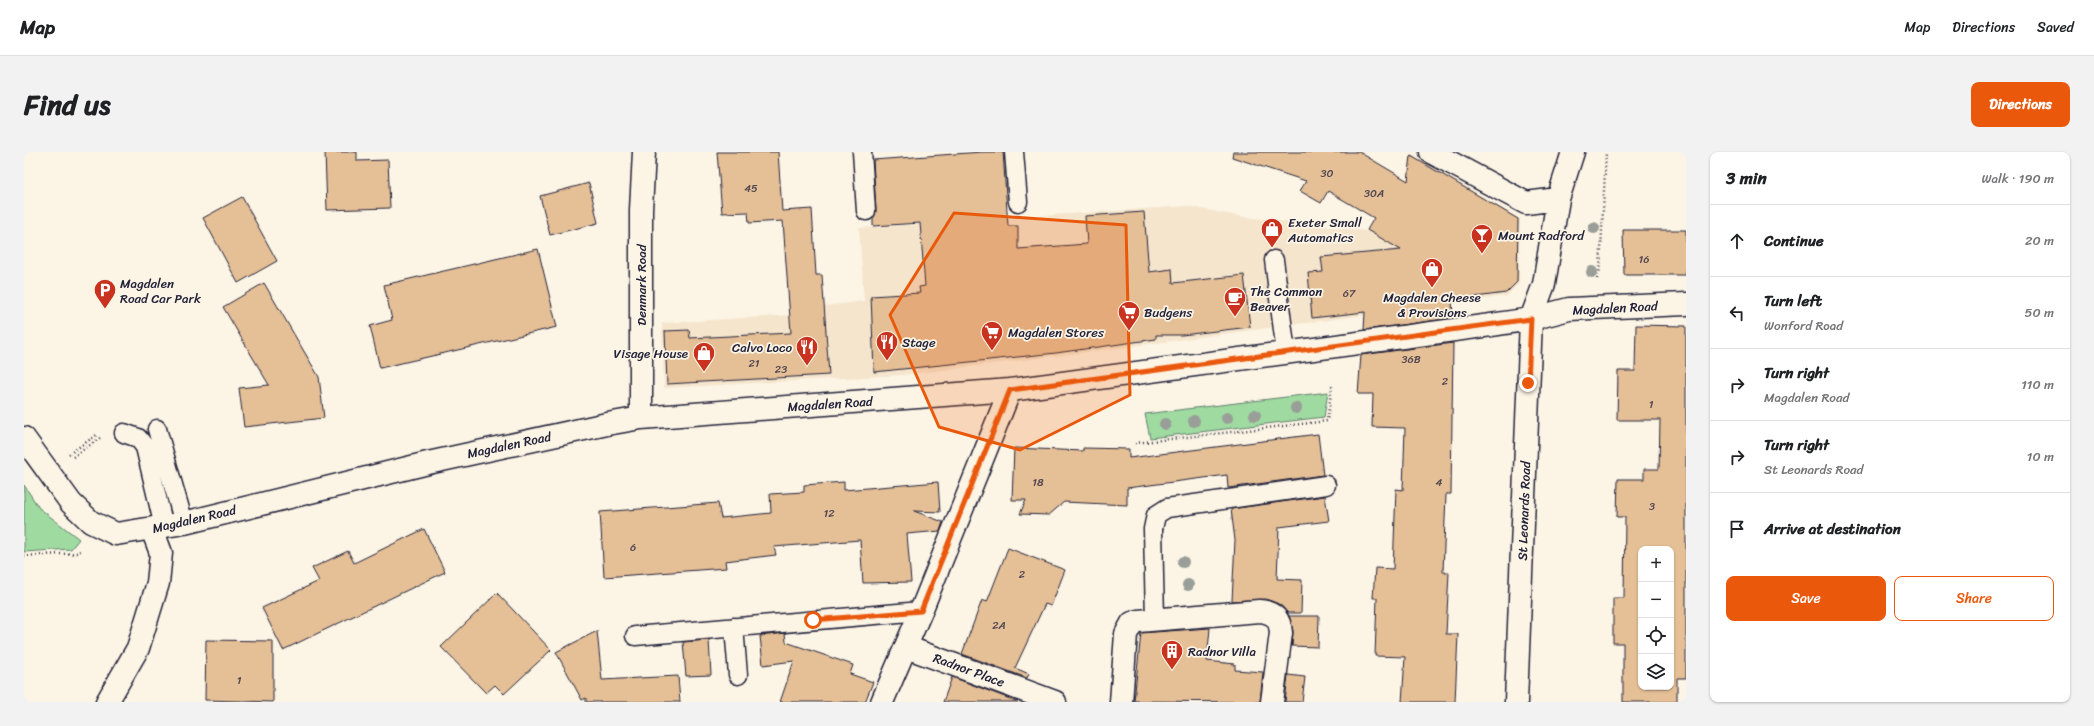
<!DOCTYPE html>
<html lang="en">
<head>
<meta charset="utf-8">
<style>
	:root { --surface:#fff; --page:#f2f2f2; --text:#202124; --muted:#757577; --line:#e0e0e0; --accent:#ea580c }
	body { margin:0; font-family:Sriracha,sans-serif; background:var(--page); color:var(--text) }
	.controls { position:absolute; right:12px; bottom:12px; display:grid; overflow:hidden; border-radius:8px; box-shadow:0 1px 3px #0004 }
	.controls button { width:36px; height:36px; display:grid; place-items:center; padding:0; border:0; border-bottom:1px solid var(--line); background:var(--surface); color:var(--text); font:20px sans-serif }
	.stop { position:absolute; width:12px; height:12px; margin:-9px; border:3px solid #ea580c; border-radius:50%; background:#fff }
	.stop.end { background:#ea580c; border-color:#fff; box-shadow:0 1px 4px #0008 }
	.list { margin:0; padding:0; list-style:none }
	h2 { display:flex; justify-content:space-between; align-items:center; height:52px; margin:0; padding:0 16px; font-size:17px }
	h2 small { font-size:13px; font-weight:400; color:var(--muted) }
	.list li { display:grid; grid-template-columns:26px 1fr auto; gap:12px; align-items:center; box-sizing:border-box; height:72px; padding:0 16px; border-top:1px solid var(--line) }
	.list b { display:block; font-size:15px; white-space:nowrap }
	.list p { margin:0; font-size:13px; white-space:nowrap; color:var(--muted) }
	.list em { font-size:13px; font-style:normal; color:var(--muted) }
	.actions { display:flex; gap:8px; padding:12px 16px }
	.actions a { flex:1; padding:9px 0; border:1px solid var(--accent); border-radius:8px; text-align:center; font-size:14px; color:var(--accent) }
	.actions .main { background:var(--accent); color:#fff }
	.icon { flex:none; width:22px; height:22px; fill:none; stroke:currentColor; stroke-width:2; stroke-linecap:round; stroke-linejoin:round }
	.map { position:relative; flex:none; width:1662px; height:550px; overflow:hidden; border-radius:8px }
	header { display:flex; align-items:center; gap:24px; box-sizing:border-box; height:56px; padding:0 20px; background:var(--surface); border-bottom:1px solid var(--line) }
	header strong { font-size:19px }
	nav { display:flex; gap:22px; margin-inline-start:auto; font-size:14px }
	.intro { display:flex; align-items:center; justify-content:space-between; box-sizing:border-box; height:96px; padding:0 24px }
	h1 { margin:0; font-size:28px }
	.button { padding:10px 18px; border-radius:8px; background:var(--accent); color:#fff; font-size:14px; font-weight:700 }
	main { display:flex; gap:24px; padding:0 24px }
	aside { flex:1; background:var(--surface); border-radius:8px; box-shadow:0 1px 3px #0004 }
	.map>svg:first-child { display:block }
	.built { fill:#f5e5cd }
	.green { fill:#9fdaa0; stroke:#607e6e }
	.building { fill:#e5bf96; stroke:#22223b; fill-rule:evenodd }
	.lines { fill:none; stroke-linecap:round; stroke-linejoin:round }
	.service-casing { stroke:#22223b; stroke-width:21 }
	.minor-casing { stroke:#22223b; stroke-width:25 }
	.path { stroke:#22223b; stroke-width:2.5; stroke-dasharray:1 3; stroke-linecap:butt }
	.service { stroke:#fcf5e5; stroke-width:18 }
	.minor { stroke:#fcf5e5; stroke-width:22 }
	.tree { fill:#999f98 }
	.route { stroke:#ea580c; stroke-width:5 }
	.marked { fill:#e8590c; fill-opacity:0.2; stroke:#e8590c; stroke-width:3; stroke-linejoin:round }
	.labels { text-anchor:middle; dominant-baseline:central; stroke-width:3.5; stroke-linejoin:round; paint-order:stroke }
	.number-label { font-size:11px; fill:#534952 }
	.poi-label { font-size:13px; fill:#22223b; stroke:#fcf5e5; text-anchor:start }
	.street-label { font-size:13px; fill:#22223b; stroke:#fcf5e5 }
</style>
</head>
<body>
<header>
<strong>Map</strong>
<nav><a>Map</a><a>Directions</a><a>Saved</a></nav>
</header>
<div class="intro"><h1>Find us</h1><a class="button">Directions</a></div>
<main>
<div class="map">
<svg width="1662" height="550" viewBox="0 0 1662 550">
	<rect width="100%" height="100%" fill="#fcf5e5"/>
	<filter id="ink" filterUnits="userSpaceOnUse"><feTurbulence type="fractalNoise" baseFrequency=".025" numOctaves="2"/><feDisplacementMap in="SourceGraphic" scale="8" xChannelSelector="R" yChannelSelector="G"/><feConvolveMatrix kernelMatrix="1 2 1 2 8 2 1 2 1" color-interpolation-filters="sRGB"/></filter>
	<g filter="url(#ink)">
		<!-- built -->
		<path class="built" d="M1386 2 1496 67 1495 131 1483 144 1110 194 878 223 640 236 638 171 801 161V154L840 149 835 76 1163 54 1214 64 1378 83Z"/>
		<!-- green -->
		<path class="green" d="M1304 240 1300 265 1126 286 1121 262Z
			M0 333 15 356 55 387 47 397 0 400Z"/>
		<!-- building -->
		<path class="building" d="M301 0H333V9L364 8 366 56 303 58Z
			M693 0H754L758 59 788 57 792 123H798L805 223 643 232 641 179 665 178 666 186 767 181 759 69 725 71 724 60 698 61Z
			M958 0H979L984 74H994V97L1063 92 1061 64 1120 60 1125 120 1148 117 1149 131 1220 123 1226 175 1158 183H1132V187L1032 201 850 220 847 144 896 141 895 135 901 134 896 71 849 74V67L852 58 849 8Z
			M1209 0H1335L1384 29 1387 4 1494 67 1493 130 1482 141 1428 148 1429 166 1340 178 1341 160 1288 166 1284 121 1299 120 1297 105 1377 98 1343 78 1350 66 1304 39 1297 51 1276 39 1282 29 1208 5Z
			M565 31 574 71 526 83 516 44Z
			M218 45 253 109 214 131 179 66Z
			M1599 78H1662V123H1600Z
			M514 97 533 175 356 216 346 174 368 168 360 133Z
			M240 131 295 225 300 266 220 275 215 236 245 233 199 155Z
			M1612 173 1662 174V526H1653V550H1599V491H1589V446H1600L1601 365H1593L1594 327H1620V317H1635L1636 268H1593L1594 219H1611ZM1617 397H1647V535H1617Z
			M1429 191 1427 342H1422L1419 420H1425L1422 482H1434L1431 550H1378L1381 505 1351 504 1353 446H1349L1351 416 1369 417 1372 337 1379 338 1381 276 1348 275 1349 242H1334L1337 203Z
			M1294 282 1299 323 1204 336 1203 323 1103 336V353L1040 350 1025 363 996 362 1002 348H988L990 296 1059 299V296L1105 297V306Z
			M820 330V338L914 330 916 360 890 359 919 370 916 379 883 382 887 430 839 431 836 388 750 395 752 403 701 409 702 416 580 425 576 360 694 351 697 366 747 361 746 342 780 340V333Z
			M1301 344 1305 369 1255 375 1253 427 1278 428 1277 461H1264L1254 452 1242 447 1208 449 1211 388 1207 357Z
			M400 377 421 420 259 498 238 456 295 429 288 416 324 399 330 411Z
			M984 396 1041 418 1027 454 1021 452 991 516 1005 522 1003 526 938 502 958 448 963 450Z
			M473 441 527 498 480 542 471 533 462 541 417 495Z
			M1265 464H1295L1294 495 1268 494 1269 479Z
			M1186 476 1183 509 1211 512V518L1239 520 1236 550 1110 549 1117 481Z
			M573 479 578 528 654 524 656 550H562V546L558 548 532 500Z
			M761 481 762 490 829 513 826 522 849 530 841 550H756L770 509 739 513 736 484Z
			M182 488 249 489V550L181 548Z
			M685 488 687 523 662 524 659 490Z
			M1264 523 1281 525 1278 550H1261Z
			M928 525 994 550H919Z"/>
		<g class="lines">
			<!-- service casing -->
			<g class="service-casing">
				<path id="service" d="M838 0 842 59
					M990 0 994 50
					M1250 108 1262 201
					M133 277 160 371
					M100 281 114 286 121 295 140 375
					M1131 468 1129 377 1132 363 1143 356 1302 333
					M710 475 714 523
					M611 484 897 459"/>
			</g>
			<!-- minor casing -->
			<g class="minor-casing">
				<path id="minor" d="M1407 0 1502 51 1534 47
					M617 266V58L620 0
					M0 286 47 351 67 370 92 382 160 371 404 311 583 272 617 266 986 238 1467 173 1507 167 1545 157 1662 152
					M882 495 1031 550
					M83 550 114 496 134 431 137 401 128 377
					M858 550 897 459 986 238
					M1097 550 1102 482 1108 471 1114 469 1235 459C1250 460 1256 467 1257 481L1248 550
					M1492 550 1507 167 1520 132 1534 47 1549 0"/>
			</g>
			<!-- path -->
			<path class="path" d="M1573 127 1576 117 1582 0
				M1111 291 1303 269 1308 234
				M45 302 74 282
				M49 305 76 286
				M0 404 54 401 58 397"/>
			<!-- service -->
			<use href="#service" class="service"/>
			<!-- minor -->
			<use href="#minor" class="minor"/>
		</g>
		<!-- trees -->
		<g class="tree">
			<circle cx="1570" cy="76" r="6"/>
			<circle cx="1568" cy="120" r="6"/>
			<circle cx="1272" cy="256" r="6"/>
			<circle cx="1231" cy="263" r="6"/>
			<circle cx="1203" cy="266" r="6"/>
			<circle cx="1170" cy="269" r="6"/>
			<circle cx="1141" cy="272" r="6"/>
			<circle cx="1159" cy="410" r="6"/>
			<circle cx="1164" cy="433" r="6"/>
		</g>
	</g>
	<g class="lines" filter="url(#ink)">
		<!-- route -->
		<path class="route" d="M789 468 897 459 986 238 1507 167 1504 231"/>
	</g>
	<!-- marked area -->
	<path class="marked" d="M930 61 1102 73 1106 243 996 298 915 275 866 163Z"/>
	<!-- icons -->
	<defs>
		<g id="shop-pin" transform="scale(1.15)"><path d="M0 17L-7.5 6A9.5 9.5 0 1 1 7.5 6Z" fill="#c8321e" stroke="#fcf5e5"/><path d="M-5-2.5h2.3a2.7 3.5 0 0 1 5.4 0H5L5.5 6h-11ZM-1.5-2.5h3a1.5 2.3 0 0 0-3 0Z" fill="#fff"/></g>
		<g id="bar-pin" transform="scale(1.15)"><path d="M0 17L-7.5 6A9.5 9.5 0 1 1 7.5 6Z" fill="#c8321e" stroke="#fcf5e5"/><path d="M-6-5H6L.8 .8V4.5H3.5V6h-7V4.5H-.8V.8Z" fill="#fff"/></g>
		<g id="parking-pin" transform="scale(1.15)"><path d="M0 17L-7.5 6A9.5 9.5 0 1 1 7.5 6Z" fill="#c8321e" stroke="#fcf5e5"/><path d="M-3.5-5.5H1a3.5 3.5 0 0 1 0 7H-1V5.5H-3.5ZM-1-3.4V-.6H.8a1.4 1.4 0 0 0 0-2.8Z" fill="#fff"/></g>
		<g id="cafe-pin" transform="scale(1.15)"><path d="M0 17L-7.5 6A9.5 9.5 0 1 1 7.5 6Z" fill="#c8321e" stroke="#fcf5e5"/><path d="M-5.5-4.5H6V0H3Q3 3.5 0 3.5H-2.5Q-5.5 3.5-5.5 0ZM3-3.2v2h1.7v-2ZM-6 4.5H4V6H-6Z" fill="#fff"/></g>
		<g id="supermarket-pin" transform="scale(1.15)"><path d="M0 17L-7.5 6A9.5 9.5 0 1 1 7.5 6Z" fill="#c8321e" stroke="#fcf5e5"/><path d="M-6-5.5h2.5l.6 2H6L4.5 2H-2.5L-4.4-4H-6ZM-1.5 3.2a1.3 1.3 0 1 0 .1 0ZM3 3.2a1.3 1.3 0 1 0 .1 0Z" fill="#fff"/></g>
		<g id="restaurant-pin" transform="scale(1.15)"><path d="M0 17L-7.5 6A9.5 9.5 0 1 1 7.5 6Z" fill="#c8321e" stroke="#fcf5e5"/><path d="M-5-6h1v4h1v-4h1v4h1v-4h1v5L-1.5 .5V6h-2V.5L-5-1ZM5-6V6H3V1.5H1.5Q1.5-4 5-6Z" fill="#fff"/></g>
		<g id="building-pin" transform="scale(1.15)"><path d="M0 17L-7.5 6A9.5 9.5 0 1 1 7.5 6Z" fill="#c8321e" stroke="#fcf5e5"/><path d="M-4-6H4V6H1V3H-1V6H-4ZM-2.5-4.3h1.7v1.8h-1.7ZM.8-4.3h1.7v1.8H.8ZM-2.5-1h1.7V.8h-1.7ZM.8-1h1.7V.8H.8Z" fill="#fff"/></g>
	</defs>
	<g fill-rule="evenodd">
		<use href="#shop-pin" x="1248" y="77"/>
		<use href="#bar-pin" x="1458" y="83"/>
		<use href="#shop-pin" x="1408" y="117"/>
		<use href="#parking-pin" x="81" y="138"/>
		<use href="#cafe-pin" x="1211" y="146"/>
		<use href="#supermarket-pin" x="1105" y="160"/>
		<use href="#supermarket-pin" x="968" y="180"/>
		<use href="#restaurant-pin" x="863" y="190"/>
		<use href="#restaurant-pin" x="783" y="195"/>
		<use href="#shop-pin" x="680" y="201"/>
		<use href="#building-pin" x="1148" y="499"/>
	</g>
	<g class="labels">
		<!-- number labels -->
		<g class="number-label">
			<text x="1303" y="21">30</text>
			<text x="727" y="36">45</text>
			<text x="1350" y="41">30A</text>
			<text x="1620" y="107">16</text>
			<text x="1325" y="141">67</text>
			<text x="1387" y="207">36B</text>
			<text x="730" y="211">21</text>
			<text x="757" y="217">23</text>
			<text x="1421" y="229">2</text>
			<text x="1627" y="252">1</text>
			<text x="1014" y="330">18</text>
			<text x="1415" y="330">4</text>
			<text x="1628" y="354">3</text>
			<text x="805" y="361">12</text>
			<text x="609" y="395">6</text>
			<text x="998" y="422">2</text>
			<text x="975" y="473">2A</text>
			<text x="215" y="528">1</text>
		</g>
		<!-- poi labels -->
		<g class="poi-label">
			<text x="1264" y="70">Exeter Small<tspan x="1264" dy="15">Automatics</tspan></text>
			<text x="1474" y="83">Mount Radford</text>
			<text x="96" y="131">Magdalen<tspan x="96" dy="15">Road Car Park</tspan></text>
			<text x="1226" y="139">The Common<tspan x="1226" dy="15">Beaver</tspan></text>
			<text x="1408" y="145" text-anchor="middle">Magdalen Cheese<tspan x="1408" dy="15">&amp; Provisions</tspan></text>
			<text x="1120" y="160">Budgens</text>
			<text x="984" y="180">Magdalen Stores</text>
			<text x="878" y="190">Stage</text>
			<text x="768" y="195" text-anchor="end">Calvo Loco</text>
			<text x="664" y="201" text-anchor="end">Visage House</text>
			<text x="1164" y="499">Radnor Villa</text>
		</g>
		<!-- street labels -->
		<g class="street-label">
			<text transform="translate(617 133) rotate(-90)">Denmark Road</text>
			<text transform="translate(1591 156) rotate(-3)">Magdalen Road</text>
			<text transform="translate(806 252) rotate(-4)">Magdalen Road</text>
			<text transform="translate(485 293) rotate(-12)">Magdalen Road</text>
			<text transform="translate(1500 359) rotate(-88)">St Leonards Road</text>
			<text transform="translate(170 367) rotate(-13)">Magdalen Road</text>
			<text transform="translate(945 518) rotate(20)">Radnor Place</text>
		</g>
	</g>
</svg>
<div class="controls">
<button>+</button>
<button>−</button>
<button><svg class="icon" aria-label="locate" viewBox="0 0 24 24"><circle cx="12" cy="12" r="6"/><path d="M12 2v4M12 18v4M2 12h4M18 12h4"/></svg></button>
<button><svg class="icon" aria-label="layers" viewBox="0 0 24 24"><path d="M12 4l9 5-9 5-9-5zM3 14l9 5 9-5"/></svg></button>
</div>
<div class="stop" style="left:789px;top:468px"></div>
<div class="stop end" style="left:1504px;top:231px"></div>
</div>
<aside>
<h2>3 min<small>Walk · 190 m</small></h2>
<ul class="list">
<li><svg class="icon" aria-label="ahead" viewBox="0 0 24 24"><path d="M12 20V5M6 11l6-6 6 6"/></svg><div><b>Continue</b></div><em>20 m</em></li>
<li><svg class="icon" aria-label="left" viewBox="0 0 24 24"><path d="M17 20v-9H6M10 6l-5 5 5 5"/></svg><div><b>Turn left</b><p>Wonford Road</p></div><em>50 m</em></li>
<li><svg class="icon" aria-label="right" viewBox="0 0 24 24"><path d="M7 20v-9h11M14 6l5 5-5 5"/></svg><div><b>Turn right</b><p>Magdalen Road</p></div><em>110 m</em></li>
<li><svg class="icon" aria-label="right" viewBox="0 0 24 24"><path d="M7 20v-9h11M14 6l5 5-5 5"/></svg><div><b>Turn right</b><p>St Leonards Road</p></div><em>10 m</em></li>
<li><svg class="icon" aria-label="arrive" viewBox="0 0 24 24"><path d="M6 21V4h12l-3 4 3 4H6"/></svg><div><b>Arrive at destination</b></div></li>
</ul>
<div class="actions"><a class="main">Save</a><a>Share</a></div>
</aside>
</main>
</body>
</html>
